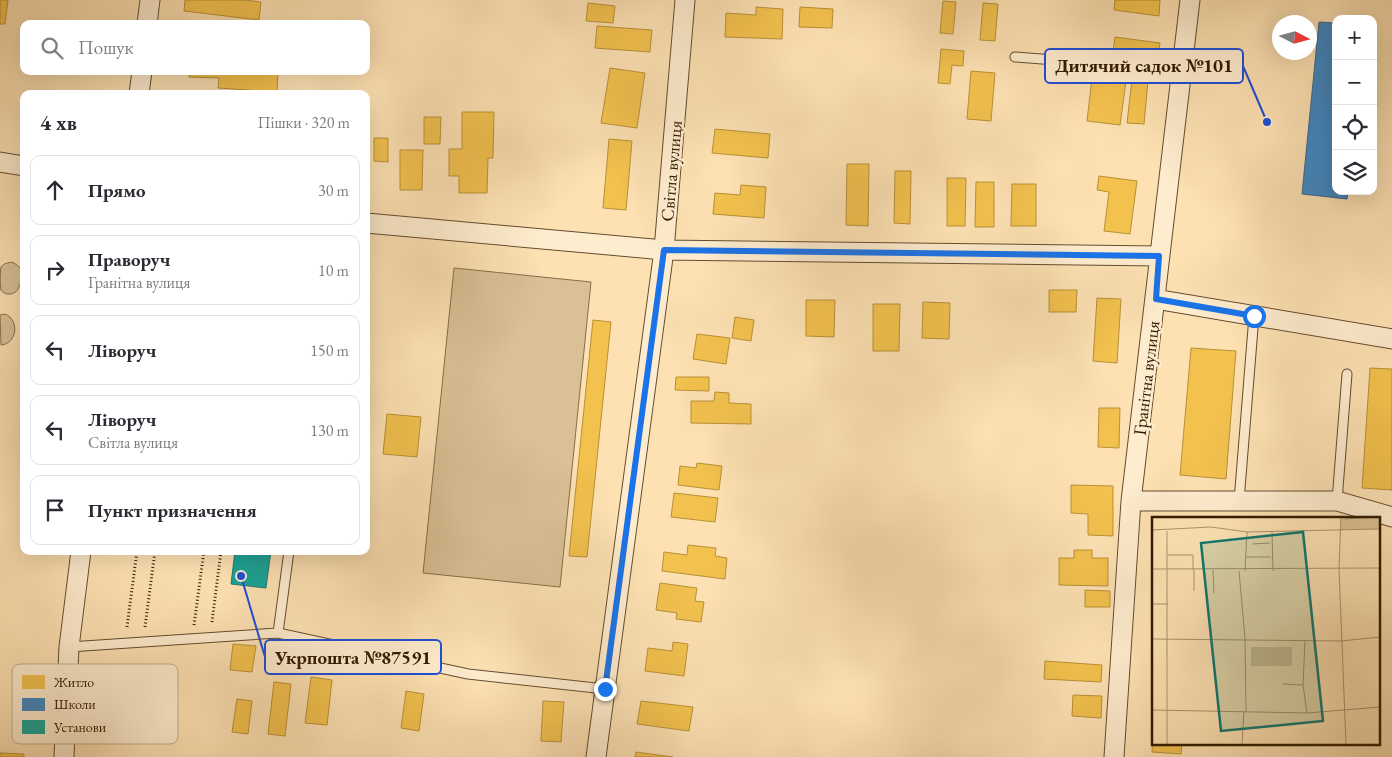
<!DOCTYPE html>
<html lang="uk">
<head>
<meta charset="utf-8">
<style>
	:root { --surface:#fff; --page:#f2f2f3; --text:#2b2b33; --muted:#7c7c81; --line:#e1e1e2 }
	body { margin:0; font-family:"EB Garamond",serif; background:var(--page); color:var(--text) }
	.controls { position:absolute; right:15px; top:15px; display:grid; overflow:hidden; border-radius:10px; box-shadow:0 5px 20px #0002 }
	.controls button { width:45px; height:45px; display:grid; place-items:center; padding:0; border:0; border-bottom:1px solid var(--line); background:var(--surface); color:var(--text); font:25px sans-serif }
	.compass { position:absolute; left:1272px; top:15px; width:45px; height:45px; border-radius:50%; background:var(--surface); box-shadow:0 5px 20px #0002; rotate:96deg }
	.stop { position:absolute; width:15px; height:15px; margin:-11px; border:4px solid #1a73e8; border-radius:50%; background:#fff }
	.stop.end { background:#1a73e8; border-color:#fff; box-shadow:0 1px 5px #0008 }
	.list { margin:0; padding:0; list-style:none }
	h2 { display:flex; justify-content:space-between; align-items:center; height:65px; margin:0; padding:0 20px; font-size:21px }
	h2 small { font-size:16px; font-weight:400; color:var(--muted) }
	.list li { display:grid; grid-template-columns:32px 1fr auto; gap:15px; align-items:center; box-sizing:border-box; height:70px; margin:0 10px 10px; padding:0 10px; border:1px solid var(--line); border-radius:10px }
	.list b { display:block; font-size:19px; white-space:nowrap }
	.list p { margin:0; font-size:16px; white-space:nowrap; color:var(--muted) }
	.list em { font-size:16px; font-style:normal; color:var(--muted) }
	.icon { flex:none; width:28px; height:28px; fill:none; stroke:currentColor; stroke-width:2; stroke-linecap:round; stroke-linejoin:round }
	.map { position:relative; flex:none; width:1392px; height:757px; overflow:hidden }
	.search { position:absolute; background:var(--surface); box-shadow:0 5px 20px #0002; left:20px; top:20px; width:350px; height:55px; display:flex; align-items:center; gap:12px; box-sizing:border-box; padding:0 18px; border-radius:10px; color:var(--muted); font-size:19px }
	.panel { position:absolute; background:var(--surface); box-shadow:0 5px 20px #0002; left:20px; top:90px; width:350px; height:465px; border-radius:10px }
	.map>svg:first-child { display:block }
	.green { fill:#dac095; stroke:#866e4a }
	.homes { fill:#f2c14e; stroke:#b89037 }
	.schools { fill:#3f88c5; stroke:#3b688a }
	.public { fill:#17a398; stroke:#1f7a6a }
	.lines { fill:none; stroke-linecap:round; stroke-linejoin:round }
	.lane-casing { stroke:#644d2d; stroke-width:11 }
	.street-casing { stroke:#644d2d; stroke-width:21 }
	.path { stroke:#311c00; stroke-width:3; stroke-dasharray:1 2.5; stroke-linecap:butt }
	.lane { stroke:#feecce; stroke-width:9 }
	.street { stroke:#feecce; stroke-width:19 }
	.route { stroke:#1a73e8; stroke-width:6 }
	.labels { text-anchor:middle; dominant-baseline:central; stroke-width:5; stroke-linejoin:round; paint-order:stroke }
	.street-label { font-size:18px; fill:#311c00; stroke:#feecce }
	.inset-road { fill:none; stroke:#ab926b; stroke-width:1 }
	.view { fill:#0f766e; fill-opacity:0.15; stroke:#0f766e; stroke-width:2.5 }
	.inset-edge { fill:none; stroke:#311c00; stroke-width:2.5 }
	.key { fill:#feecce; stroke:#c0ae90; stroke-width:1 }
	.key-label { font-size:14px; fill:#311c00 }
	.leader { fill:none; stroke:#1d4ed8; stroke-width:2 }
	.callout-dot { fill:#1d4ed8; stroke:#feecce; stroke-width:2 }
	.callout { fill:#feecce; stroke:#1d4ed8; stroke-width:2 }
	.callout-label { font-size:19px; text-anchor:middle; font-weight:bold; fill:#311c00 }
</style>
</head>
<body>
<div class="map">
<svg width="1392" height="757" viewBox="0 0 1392 757">
	<rect width="100%" height="100%" fill="#fde1b3"/>
	<filter id="stains"><feTurbulence type="fractalNoise" baseFrequency=".004" numOctaves="4"/><feColorMatrix values="0 0 0 0 .2 0 0 0 0 .09 0 0 0 0 .02 0 0 0 .5 -.17"/></filter>
	<radialGradient id="worn" r=".72"><stop offset=".6" stop-color="#630" stop-opacity="0"/><stop offset="1" stop-color="#630" stop-opacity=".3"/></radialGradient>
	<!-- green -->
	<path class="green" d="M12 262 17 265 21 269C22 278 21 295 8 294 6 294 2 292 1 290 0 287 0 271 1 267 4 263 8 263 12 262Z
		M454 268 591 282 560 587 423 573Z
		M5 314C20 320 17 344 1 345L0 315Z"/>
	<!-- homes -->
	<path class="homes" d="M0 0H8L5 24H0Z
		M185 0H244L261 2 259 20 184 11Z
		M1115 0H1160L1159 16 1114 10Z
		M943 1 956 2 953 34 940 33Z
		M588 3 615 6 613 23 586 21Z
		M983 3 998 4 995 41 980 40Z
		M756 7 783 9 782 39 725 37 726 13 756 15Z
		M800 7 833 9 832 28 799 27Z
		M597 26 652 30 650 52 595 48Z
		M1115 37 1160 43 1157 64 1112 59Z
		M941 49 964 51 963 66 952 65 950 84 938 83Z
		M610 68 645 73 637 128 601 123Z
		M190 71H278L277 92 218 88 219 78 189 77Z
		M971 71 995 73 991 121 967 119Z
		M1092 77 1126 81 1120 125 1087 121Z
		M1132 79 1148 81 1144 124 1127 123Z
		M462 112H494L493 158H488L487 193H459V176H449V149H462Z
		M424 117H441L440 144H424Z
		M715 129 770 134 768 158 712 153Z
		M374 138H388V162L374 161Z
		M609 139 632 141 626 210 603 208Z
		M400 150H423L422 190H400Z
		M847 164H869L868 226 846 225Z
		M895 171H911L910 224 894 223Z
		M1099 176 1137 181 1130 234 1104 231 1109 192 1097 190Z
		M947 178H966L965 226H947Z
		M976 182H994V227H975Z
		M1012 184H1036V226H1011Z
		M741 185 766 187 764 218 713 214 715 193 740 195Z
		M1049 290H1077L1076 312H1049Z
		M1097 298 1121 299 1117 363 1093 361Z
		M806 300H835L834 337 806 336Z
		M923 302 950 303 949 339 922 338Z
		M873 304H900L899 351H873Z
		M735 317 754 320 751 341 732 338Z
		M593 320 611 322 587 557 569 556Z
		M697 334 730 338 726 364 693 359Z
		M1191 348 1236 351 1226 479 1180 475Z
		M1370 368 1392 369V490L1362 488Z
		M676 377H709V391L675 390Z
		M715 392 729 393V403L751 404V424L691 423V401H714Z
		M1099 408H1120L1119 448 1098 447Z
		M387 414 421 417 417 457 383 454Z
		M697 463 722 466 719 490 678 485 680 466 696 468Z
		M1071 485 1113 486V536L1088 535V514L1071 513Z
		M674 493 718 498 715 522 671 517Z
		M688 545 716 548 715 556 727 558 725 579 662 571 664 552 687 555Z
		M1074 550H1092V558H1108V586L1059 585V558H1074Z
		M660 583 697 588 695 601 704 602 701 622 676 619 677 613 656 610Z
		M1085 590 1110 591V607H1085Z
		M673 642 688 644 684 676 645 671 648 648 672 651Z
		M233 644 256 646 252 672 230 670Z
		M1045 661 1102 665 1101 682 1044 679Z
		M311 677 332 680 327 725 305 723Z
		M274 682 291 684 285 736 268 734Z
		M406 691 424 694 419 731 401 728Z
		M1073 695 1102 696 1101 718 1072 716Z
		M237 699 252 701 248 734 232 732Z
		M543 701 564 702 561 742 541 741Z
		M641 701 693 707 689 731 637 724Z
		M1153 736V743H1182L1181 754 1152 752Z
		M636 752 673 757H635Z
		M0 753 24 754V757H0Z"/>
	<!-- schools -->
	<path class="schools" d="M1319 22 1336 23V191H1348L1347 199 1302 194Z"/>
	<!-- public -->
	<path class="public" d="M235 551H271L266 588 231 584Z"/>
	<g class="lines">
		<!-- lane casing -->
		<g class="lane-casing">
			<path id="lane" d="M1015 57 1182 70
				M1239 501 1254 316
				M1337 501 1347 374
				M278 633 289 551
				M69 647 278 633 468 674 605 689"/>
		</g>
		<!-- street casing -->
		<g class="street-casing">
			<path id="street" d="M147 24 150 0
				M139 94 142 71
				M0 162 24 166
				M366 223 664 250 1159 256
				M1155 299 1392 339
				M1131 501H1337L1392 517
				M64 757 69 647 81 551
				M596 757 664 250 685 0
				M1114 757 1131 501 1190 0"/>
		</g>
		<!-- path -->
		<path class="path" d="M212 622 221 551
			M194 625 204 551
			M127 627 137 551
			M145 627 155 551"/>
		<!-- lane -->
		<use href="#lane" class="lane"/>
		<!-- street -->
		<use href="#street" class="street"/>
	</g>
	<g class="lines">
		<!-- route -->
		<path class="route" d="M605 689 664 250 1159 256 1156 299 1254 316"/>
	</g>
	<g class="labels">
		<!-- street labels -->
		<g class="street-label">
			<text transform="translate(671 171) rotate(-85)">Світла вулиця</text>
			<text transform="translate(1146 378) rotate(-83)">Гранітна вулиця</text>
		</g>
	</g>
	<!-- overview -->
	<g transform="translate(1152 517)">
		<rect width="228" height="228" fill="#fde1b3"/>
		<path d="M189 0H227V12L188 13ZM99 130H140V149H99Z" fill="#dac095"/>
		<path class="inset-road" d="M189 0 187 52 194 227M193 2 228 0M0 13 59 10 95 15 228 12M120 15 121 54M100 27 118 26M15 38H41V53M94 40H119M0 52 228 51M42 53V74M61 53 62 76M87 54 93 121 94 194M93 54 95 15M0 87H16M0 122 189 124 228 120M153 123 151 168 155 196M131 167 151 168M0 193 155 196 228 190M15 227V14M90 227 92 194"/>
		<path class="view" d="M151 15 171 204 69 214 49 26Z"/>
		<rect width="228" height="228" class="inset-edge"/>
	</g>
	<!-- legend -->
	<rect x="12" y="664" width="166" height="80" rx="8" class="key"/>
	<rect x="22" y="675" width="23" height="14" fill="#f2c14e"/>
	<rect x="22" y="698" width="23" height="13" fill="#3f88c5"/>
	<rect x="22" y="720" width="23" height="14" fill="#17a398"/>
	<g class="key-label">
		<text x="54" y="687">Житло</text>
		<text x="54" y="709">Школи</text>
		<text x="54" y="732">Установи</text>
	</g>
	<!-- callouts -->
	<path class="leader" d="M1267 122L1243 66M241 576L265 657"/>
	<g class="callout-dot">
		<circle cx="1267" cy="122" r="5"/>
		<circle cx="241" cy="576" r="5"/>
	</g>
	<g class="callout">
		<rect x="1045" y="49" width="198" height="34" rx="5"/>
		<rect x="265" y="640" width="176" height="34" rx="5"/>
	</g>
	<g class="callout-label">
		<text x="1144" y="72">Дитячий садок №101</text>
		<text x="353" y="664">Укрпошта №87591</text>
	</g>
	<rect width="100%" height="100%" filter="url(#stains)"/>
	<rect width="100%" height="100%" fill="url(#worn)"/>
</svg>
<div class="controls">
<button>+</button>
<button>−</button>
<button><svg class="icon" aria-label="locate" viewBox="0 0 24 24"><circle cx="12" cy="12" r="6"/><path d="M12 2v4M12 18v4M2 12h4M18 12h4"/></svg></button>
<button><svg class="icon" aria-label="layers" viewBox="0 0 24 24"><path d="M12 4l9 5-9 5-9-5zM3 14l9 5 9-5"/></svg></button>
</div>
<svg class="compass" viewBox="-18 -18 36 36"><path d="M0-13l5 13h-10z" fill="#e53935"/><path d="M0 13l5-13h-10z" fill="#7c7c81"/></svg>
<div class="stop" style="left:1254px;top:316px"></div>
<div class="stop end" style="left:605px;top:689px"></div>
<div class="search"><svg class="icon" aria-label="search" viewBox="0 0 24 24"><circle cx="10" cy="10" r="6"/><path d="M15 15l6 6"/></svg>Пошук</div>
<section class="panel">
<h2>4 хв<small>Пішки · 320 m</small></h2>
<ul class="list">
<li><svg class="icon" aria-label="ahead" viewBox="0 0 24 24"><path d="M12 20V5M6 11l6-6 6 6"/></svg><div><b>Прямо</b></div><em>30 m</em></li>
<li><svg class="icon" aria-label="right" viewBox="0 0 24 24"><path d="M7 20v-9h11M14 6l5 5-5 5"/></svg><div><b>Праворуч</b><p>Гранітна вулиця</p></div><em>10 m</em></li>
<li><svg class="icon" aria-label="left" viewBox="0 0 24 24"><path d="M17 20v-9H6M10 6l-5 5 5 5"/></svg><div><b>Ліворуч</b></div><em>150 m</em></li>
<li><svg class="icon" aria-label="left" viewBox="0 0 24 24"><path d="M17 20v-9H6M10 6l-5 5 5 5"/></svg><div><b>Ліворуч</b><p>Світла вулиця</p></div><em>130 m</em></li>
<li><svg class="icon" aria-label="arrive" viewBox="0 0 24 24"><path d="M6 21V4h12l-3 4 3 4H6"/></svg><div><b>Пункт призначення</b></div></li>
</ul>
</section>
</div>
</body>
</html>
